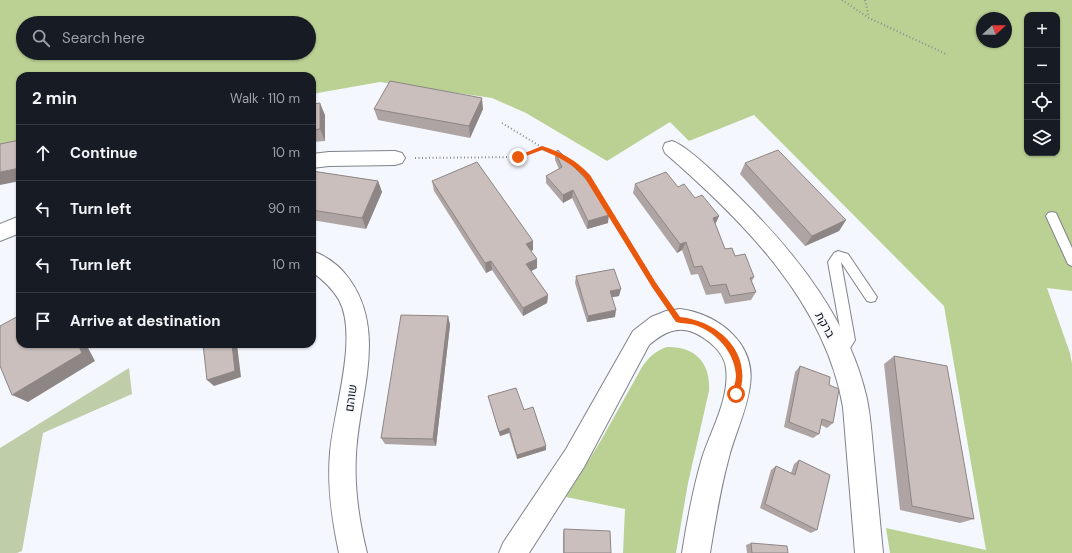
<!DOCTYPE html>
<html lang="en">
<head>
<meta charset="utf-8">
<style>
	:root { --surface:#171b24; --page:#20242c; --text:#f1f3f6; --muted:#9ea1a6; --line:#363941 }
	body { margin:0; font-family:"DM Sans",Heebo,sans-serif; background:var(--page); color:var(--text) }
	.controls { position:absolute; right:12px; top:12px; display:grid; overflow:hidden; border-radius:8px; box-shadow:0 1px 3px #0004 }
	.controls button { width:36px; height:36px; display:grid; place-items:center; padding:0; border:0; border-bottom:1px solid var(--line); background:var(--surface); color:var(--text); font:20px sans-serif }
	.compass { position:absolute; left:976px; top:12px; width:36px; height:36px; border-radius:50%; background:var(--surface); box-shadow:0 1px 3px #0004; rotate:69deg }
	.stop { position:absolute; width:12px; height:12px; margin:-9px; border:3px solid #ea580c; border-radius:50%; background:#fff }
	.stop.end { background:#ea580c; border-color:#fff; box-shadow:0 1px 4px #0008 }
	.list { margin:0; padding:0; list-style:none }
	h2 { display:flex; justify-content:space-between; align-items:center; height:52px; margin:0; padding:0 16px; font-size:17px }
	h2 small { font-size:13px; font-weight:400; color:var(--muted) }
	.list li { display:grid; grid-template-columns:26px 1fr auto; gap:12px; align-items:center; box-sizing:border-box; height:56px; padding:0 16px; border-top:1px solid var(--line) }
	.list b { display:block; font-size:15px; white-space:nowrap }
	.list em { font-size:13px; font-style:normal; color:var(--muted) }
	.icon { flex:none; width:22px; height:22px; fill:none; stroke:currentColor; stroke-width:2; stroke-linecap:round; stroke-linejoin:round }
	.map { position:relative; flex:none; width:1072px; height:553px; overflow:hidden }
	.search { position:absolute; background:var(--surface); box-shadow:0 1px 3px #0004; left:16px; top:16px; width:300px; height:44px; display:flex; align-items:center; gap:10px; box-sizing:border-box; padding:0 14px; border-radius:22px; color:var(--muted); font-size:15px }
	.panel { position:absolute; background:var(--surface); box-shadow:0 1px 3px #0004; left:16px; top:72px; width:300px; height:276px; border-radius:12px }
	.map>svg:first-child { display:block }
	.green { fill:#bfcda8 }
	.forest { fill:#bbd193; fill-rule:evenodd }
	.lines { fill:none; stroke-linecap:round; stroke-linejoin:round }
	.lane-casing { stroke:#81838c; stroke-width:2 }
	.street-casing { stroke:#81838c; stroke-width:2 }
	.path-far1 { stroke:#8b8c91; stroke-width:2; stroke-dasharray:1 2.5; stroke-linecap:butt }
	.path { stroke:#8b8c91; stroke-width:3; stroke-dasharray:1 3.5; stroke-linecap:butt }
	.lane { fill:#fff; fill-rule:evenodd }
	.street { fill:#fff; fill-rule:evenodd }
	.wall { fill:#aea4a3 }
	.shaded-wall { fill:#8d8684 }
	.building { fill:#cabfbd; stroke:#8d8684 }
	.route { fill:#ea580c }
	.labels { text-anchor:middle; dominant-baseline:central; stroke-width:3; stroke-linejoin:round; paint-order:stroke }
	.street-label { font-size:12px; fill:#0e0f12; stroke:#f5f7fe }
</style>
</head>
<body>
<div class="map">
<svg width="1072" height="553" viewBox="0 0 1072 553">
	<rect width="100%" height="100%" fill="#f5f7fe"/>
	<!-- green -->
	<path class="green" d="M129 368 132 394 43 433 22 551 17 553H0V448Z"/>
	<!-- forest -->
	<path class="forest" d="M0 0H1072V291L1047 288 1070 353 1072 364V553H890L886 528 986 550 944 306 754 115 689 141 670 122 607 161 526 113 492 98 380 82 312 94V76H20V144L0 148ZM1027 15H1057V153H1027ZM982 18H1006V42H982ZM23 23H309V53H23Z
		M667 347C695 346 711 363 709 391L688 483 676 553H623L625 509 566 497 600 442 642 367C649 357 655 351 667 347Z"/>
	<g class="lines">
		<!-- lane casing -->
		<g class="lane-casing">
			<path id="lane" d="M1052 212 1056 213 1072 248V266L1068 264 1046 216 1048 213Z
				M838 251 848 254 877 297 875 301 871 302 867 301 841 262 855 340 844 358 839 360 834 358 833 354 842 339 828 262 834 253Z"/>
		</g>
		<!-- street casing -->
		<g class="street-casing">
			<path id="street" d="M672 141C689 146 729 187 743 201 798 256 850 322 867 399 871 419 872 439 874 459 877 491 880 522 883 553H855L843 407C825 302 742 220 665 153L663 148 665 143Z
				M395 151 402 153 405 158 402 163 395 165 329 166 312 168V154L329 152Z
				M20 216V233L0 241V224Z
				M312 251C327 256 341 267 350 280 387 333 359 395 356 454 354 487 359 521 367 553H339C332 520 327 487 330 453 333 412 359 337 339 300 332 288 323 280 312 272Z
				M680 309C718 314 756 343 750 385 747 411 734 435 728 461 720 491 715 522 710 553H682C687 521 693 489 702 458 711 430 730 398 726 368 724 352 709 340 695 333 677 325 663 333 649 345L584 467 529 553H499L503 543 566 449 633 331 651 317 666 311Z"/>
		</g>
		<!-- path-far1 -->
		<path class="path-far1" d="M842 0 869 18 946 54
			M865 0 869 17
			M502 123 543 148 557 154
			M563 157 577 166 587 176 624 235
			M415 158 518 157 542 148"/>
		<!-- path -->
		<path class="path" d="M624 234 665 300"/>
		<!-- lane -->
		<use href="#lane" class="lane"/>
		<!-- street -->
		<use href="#street" class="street"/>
	</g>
	<!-- wall -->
	<path class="wall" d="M312 104 325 115V141L312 142Z
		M374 109H483L470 138 378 120Z
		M555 152 608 223 587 229 572 198 563 203 546 183V176L559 169 555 160Z
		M745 163 846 220 839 231 805 246 740 174Z
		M312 171 378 181 382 192 366 229 312 220Z
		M432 181 533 241V250L531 251 537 268 531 271 548 295 547 303 523 316 492 270 486 273 434 191Z
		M635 184 678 187 719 216 715 224 725 249 735 256 754 277 752 281 756 292 751 300 725 304 721 293 706 295 698 274 691 275 682 250 677 253 633 193Z
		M576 276 619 296 612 297 615 317 587 322 575 283Z
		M448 316 450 325 436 446 385 444 381 438Z
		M894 356 974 519 960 523 900 510 884 364Z
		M800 366 833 423 827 428 821 425 819 434 813 438 784 427 795 372Z
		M488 396 524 410 546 446V450L517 459 509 433 500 436Z
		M799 460 817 530 811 533 760 508 771 470 776 466 791 473 794 464Z
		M564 529 611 553H563V533Z
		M751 543 788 553H747L746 545Z"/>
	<!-- shaded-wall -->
	<path class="shaded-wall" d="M482 98 483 109 470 138 469 126Z
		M320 103 325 115V141L320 129Z
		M20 168V181L0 185V172Z
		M378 181 382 192 366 229 362 218Z
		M573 190 572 198 563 203V195Z
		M609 215 608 223 587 229 588 221Z
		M719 216 715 225 713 218Z
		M846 220 839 231 805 246 812 236Z
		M533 241V250L526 253V244Z
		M686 242 682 250 677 253 680 244Z
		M537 259V268L526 274V264Z
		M491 261 492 270 486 273 485 263Z
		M621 289 619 296 608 298 610 291Z
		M548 295 547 303 523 316V308Z
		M616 310 615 317 587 322 588 316Z
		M448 316 450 325 436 446 433 439Z
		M78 344H86L95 361 28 402 12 395Z
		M160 344H175L164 347Z
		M232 344H237L241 377 214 386 207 380Z
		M509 428V433L500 436 499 432Z
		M546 446V450L517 459V455Z"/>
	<!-- building -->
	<path class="building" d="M390 81 482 98 469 126 374 109Z
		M320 103V129L312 130V104Z
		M20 140V168L0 172V144Z
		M558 150 597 191 609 215 588 221 573 190 563 195 546 176 562 167 555 152Z
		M778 150 846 220 812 236 745 163Z
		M477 162 533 241 526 244 537 259 526 264 548 295 523 308 491 261 485 263 432 181Z
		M312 171 378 181 362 218 312 210Z
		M666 172 678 187 684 184 695 198 702 195 719 216 713 218 725 249 732 248 735 256 745 254 754 277 750 278 756 292 730 296 726 284 710 286 702 266 694 267 686 242 680 244 635 184Z
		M614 269 621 289 610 291 616 310 588 316 576 276Z
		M20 315V344H78L82 353 12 395 0 366V326Z
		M401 315 448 316 433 439 381 438Z
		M203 344H232L235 371 207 380Z
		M894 356 947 366 974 519 912 506Z
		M800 366 830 377 829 385 839 389 833 423 822 419 819 434 789 422Z
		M516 388 524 410 533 407 546 446 517 455 509 428 499 432 488 396Z
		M799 460 830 475 817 530 765 504 776 466 795 475Z
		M564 529 610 531 611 553H564Z
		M751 543 787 546 788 553H752Z"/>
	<!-- route -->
	<path class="route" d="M542 146C561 152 576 160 590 175L656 283 680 317C720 321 755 355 738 397L736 398 732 394C733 388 736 382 736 376 735 352 716 332 695 325 689 323 682 324 676 322L652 287 585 178C573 164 559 157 542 150L518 159 515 157Z"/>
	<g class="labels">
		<!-- street labels -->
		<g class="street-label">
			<text transform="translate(825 325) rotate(61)">ברקת</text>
			<text transform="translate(351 398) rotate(-82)">שוהם</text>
		</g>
	</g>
</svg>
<div class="controls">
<button>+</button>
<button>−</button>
<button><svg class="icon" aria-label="locate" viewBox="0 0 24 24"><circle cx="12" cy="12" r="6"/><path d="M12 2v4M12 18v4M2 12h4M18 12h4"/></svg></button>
<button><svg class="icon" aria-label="layers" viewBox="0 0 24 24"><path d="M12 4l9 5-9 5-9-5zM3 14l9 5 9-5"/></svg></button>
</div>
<svg class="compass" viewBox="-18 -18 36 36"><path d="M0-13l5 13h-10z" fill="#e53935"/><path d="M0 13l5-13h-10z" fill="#9ea1a6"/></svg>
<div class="stop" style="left:736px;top:394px"></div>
<div class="stop end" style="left:518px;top:157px"></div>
<div class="search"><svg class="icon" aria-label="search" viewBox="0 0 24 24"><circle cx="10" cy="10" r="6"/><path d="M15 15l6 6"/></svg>Search here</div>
<section class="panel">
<h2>2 min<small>Walk · 110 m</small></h2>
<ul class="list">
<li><svg class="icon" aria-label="ahead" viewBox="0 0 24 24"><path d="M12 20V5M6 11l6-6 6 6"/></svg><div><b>Continue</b></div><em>10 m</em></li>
<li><svg class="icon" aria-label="left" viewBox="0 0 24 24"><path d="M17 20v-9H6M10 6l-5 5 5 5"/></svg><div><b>Turn left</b></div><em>90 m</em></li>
<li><svg class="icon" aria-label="left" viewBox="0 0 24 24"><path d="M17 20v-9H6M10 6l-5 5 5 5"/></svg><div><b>Turn left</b></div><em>10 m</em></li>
<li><svg class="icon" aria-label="arrive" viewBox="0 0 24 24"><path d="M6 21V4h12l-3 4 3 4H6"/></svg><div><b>Arrive at destination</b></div></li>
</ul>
</section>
</div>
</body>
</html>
